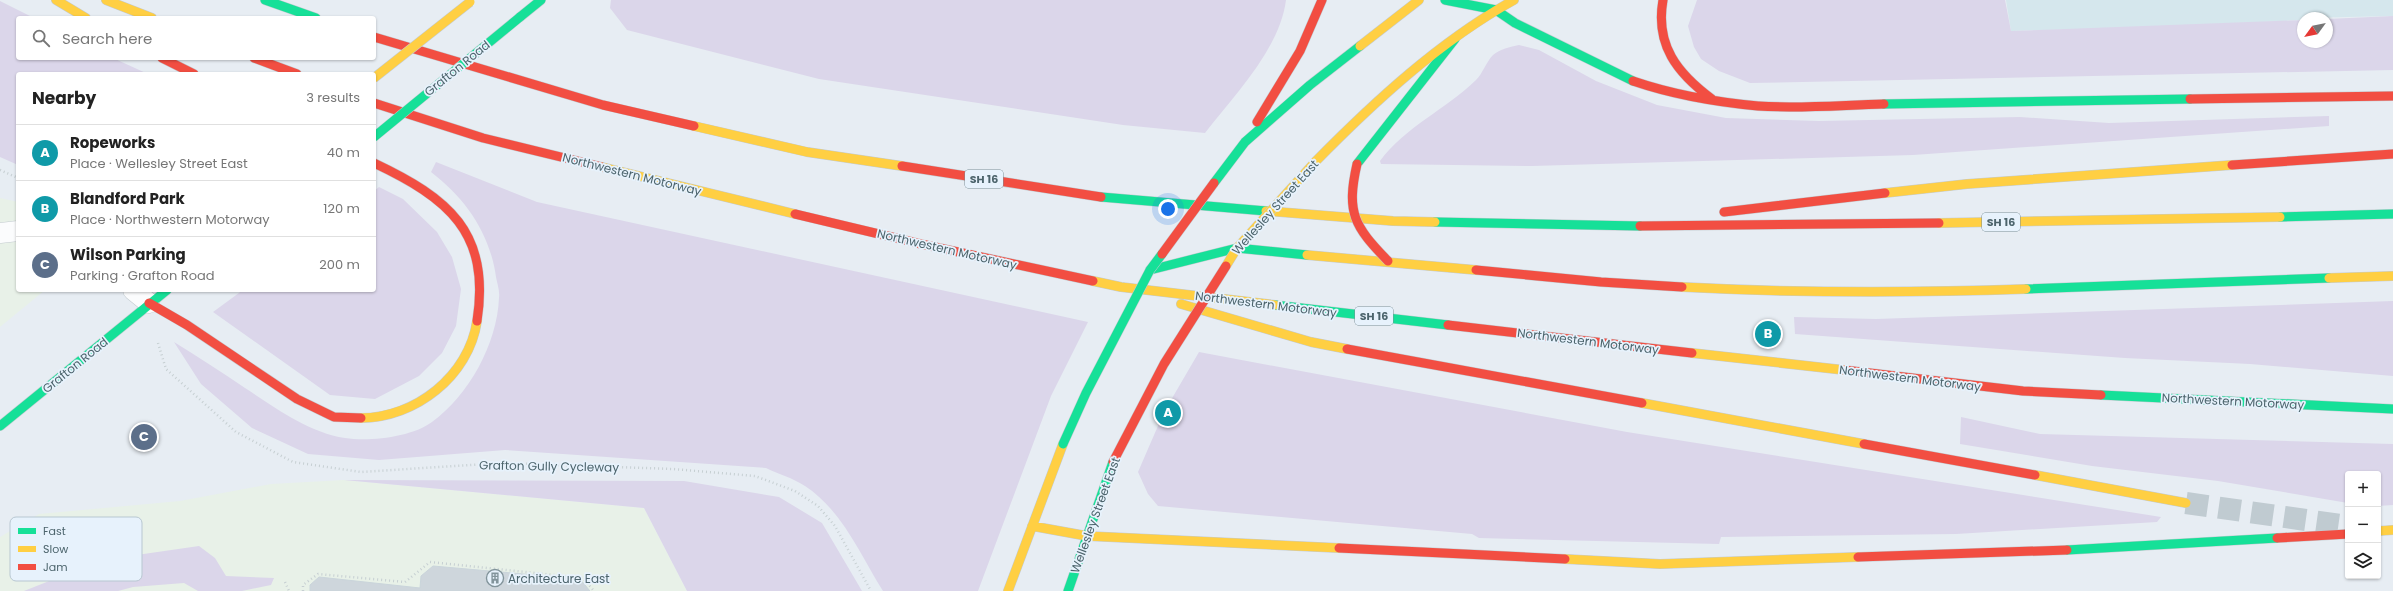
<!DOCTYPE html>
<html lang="en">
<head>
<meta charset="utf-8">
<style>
	:root { --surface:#fff; --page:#f2f2f2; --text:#222; --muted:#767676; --line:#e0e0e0; --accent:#2563eb }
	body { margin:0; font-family:Poppins,sans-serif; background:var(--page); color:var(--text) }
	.controls { position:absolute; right:12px; bottom:12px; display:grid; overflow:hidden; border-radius:4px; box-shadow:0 1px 3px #0004 }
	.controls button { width:36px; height:36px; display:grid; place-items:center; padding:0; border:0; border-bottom:1px solid var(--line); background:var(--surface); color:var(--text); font:20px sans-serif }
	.compass { position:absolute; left:2297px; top:12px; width:36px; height:36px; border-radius:50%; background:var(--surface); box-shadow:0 1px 3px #0004; rotate:237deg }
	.you { position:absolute; left:1168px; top:209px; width:14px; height:14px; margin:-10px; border:3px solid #fff; border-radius:50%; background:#1a73e8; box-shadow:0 0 0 6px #1a73e833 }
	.badge { display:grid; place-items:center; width:26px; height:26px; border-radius:50%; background:var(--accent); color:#fff; font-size:13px; font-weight:700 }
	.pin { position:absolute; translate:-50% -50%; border:2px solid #fff; box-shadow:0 1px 4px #0006 }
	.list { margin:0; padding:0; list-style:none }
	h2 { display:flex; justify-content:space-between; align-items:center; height:52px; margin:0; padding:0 16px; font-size:17px }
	h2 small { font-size:13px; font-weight:400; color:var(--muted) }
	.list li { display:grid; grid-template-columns:26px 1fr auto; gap:12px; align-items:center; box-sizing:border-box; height:56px; padding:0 16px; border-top:1px solid var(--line) }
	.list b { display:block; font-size:15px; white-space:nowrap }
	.list p { margin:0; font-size:13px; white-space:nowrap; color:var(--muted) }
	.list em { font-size:13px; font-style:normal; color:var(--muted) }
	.icon { flex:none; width:22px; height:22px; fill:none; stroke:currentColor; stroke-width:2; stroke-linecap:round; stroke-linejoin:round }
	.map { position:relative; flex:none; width:2393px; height:591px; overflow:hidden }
	.search { position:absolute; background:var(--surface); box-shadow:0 1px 3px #0004; left:16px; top:16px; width:360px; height:44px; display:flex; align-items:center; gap:10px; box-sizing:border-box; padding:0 14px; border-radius:4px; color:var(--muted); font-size:15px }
	.panel { position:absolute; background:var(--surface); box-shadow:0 1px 3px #0004; left:16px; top:72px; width:360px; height:220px; border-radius:4px }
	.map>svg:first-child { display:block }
	.commercial { fill:#d5e7ed }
	.education { fill:#e8f1e8 }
	.green { fill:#dbd6ea }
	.building { fill:#ced6dc; stroke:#cad5db }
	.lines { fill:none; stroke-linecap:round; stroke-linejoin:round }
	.highway-tunnel { stroke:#c0cbd1; stroke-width:22; stroke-dasharray:22 11; stroke-linecap:butt }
	.lane-casing { stroke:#c3cbcf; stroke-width:21 }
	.fast-casing { stroke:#c3cbd0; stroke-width:10 }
	.slow-casing { stroke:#c3cbd0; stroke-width:10 }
	.jam-casing { stroke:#c3cbd0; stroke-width:10 }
	.path { stroke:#c6cfd2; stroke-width:2.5; stroke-dasharray:1 3; stroke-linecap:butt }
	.lane { stroke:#fbfcfd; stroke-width:20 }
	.fast { stroke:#16e098; stroke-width:9 }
	.slow { stroke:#ffcf43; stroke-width:9 }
	.jam { stroke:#f24e42; stroke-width:9 }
	.fast-bridge-casing { stroke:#c3cbd0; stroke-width:10; stroke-linecap:butt }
	.slow-bridge-casing { stroke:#c3cbd0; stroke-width:10; stroke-linecap:butt }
	.jam-bridge-casing { stroke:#c3cbd0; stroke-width:10; stroke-linecap:butt }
	.fast-bridge { stroke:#16e098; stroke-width:9 }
	.slow-bridge { stroke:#ffcf43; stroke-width:9 }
	.jam-bridge { stroke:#f24e42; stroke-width:9 }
	.labels { text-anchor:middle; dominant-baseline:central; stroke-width:3.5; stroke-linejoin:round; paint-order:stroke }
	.shield { fill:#e7f2fc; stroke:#7a8f97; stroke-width:1 }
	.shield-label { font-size:11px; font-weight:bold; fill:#4c646c }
	.street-label { font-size:12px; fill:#4c646c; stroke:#e7f2fc }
	.poi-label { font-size:12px; fill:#4c646c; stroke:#e7f2fc; text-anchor:start }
	.key { fill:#e7f2fc; stroke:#b8c7d1; stroke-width:1 }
	.key-label { font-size:11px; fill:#4c646c }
</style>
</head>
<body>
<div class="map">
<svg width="2393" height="591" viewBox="0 0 2393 591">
	<rect width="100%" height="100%" fill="#e7edf3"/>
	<!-- commercial -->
	<path class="commercial" d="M2006 0H2393V16L2303 18V20L2181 26 2011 31Z"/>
	<!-- education -->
	<path class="education" d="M0 198 18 202V290H45L0 327Z
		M344 480 644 508 687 591H0V537L39 514 180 501 271 484Z"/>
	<!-- green -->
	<path class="green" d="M611 0H1286C1280 49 1234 95 1205 133L1123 125 819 79 627 30 610 8Z
		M1697 0H2005L2011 31 2303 20V42H2327V19L2393 16V70L1750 83 1719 71 1701 59 1694 47 1688 26Z
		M0 1 34 18H18V58H113L148 74H18V165L0 157Z
		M1519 45 1539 50 1596 81 1657 105 1726 118 1819 121 2020 117 2109 123 2329 116V126L1913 155 1532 166 1381 164 1380 161C1405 127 1445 110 1476 80 1483 73 1486 62 1493 55 1500 49 1510 47 1519 45Z
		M436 162 537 202 1088 322 1051 396 978 591H883C860 555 843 511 805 486 793 478 778 474 766 468L505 450 379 460 308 454 252 428 201 384 174 342C198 357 222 372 245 388 276 408 308 432 345 438 369 442 412 437 432 422 469 395 497 344 499 298 500 291 497 283 496 277 490 233 465 198 431 172Z
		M379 187 403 199 437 232 452 257 461 289 456 326 442 353 419 376 375 399 330 395 213 312 243 290H374V191Z
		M2393 301V376L2250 364 2125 358 1795 334 1794 317 1876 319Z
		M1199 352 1627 432 2161 517 2157 522 1956 534 1721 537 1719 544 1479 538 1472 534 1158 506 1148 494 1138 472 1164 412Z
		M1961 417 2040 434 2393 444V505L2378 506V474H2348V503L2218 481 2092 466 1960 444Z
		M344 480 684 481 779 497 822 523 862 591H687L644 508Z
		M199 546 215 558 226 576 274 578 271 585 242 591H198L184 583 133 587 118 591H24L102 560Z"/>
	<!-- building -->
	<path class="building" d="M433 566 580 579 590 591H310V585L319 577 420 588 421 576Z"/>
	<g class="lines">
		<!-- highway-tunnel -->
		<path class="highway-tunnel" d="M2186 503 2348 526"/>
		<!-- lane casing -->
		<g class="lane-casing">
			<path id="lane" d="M0 233 18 231
				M133 290 149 303"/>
		</g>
		<!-- fast casing -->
		<g class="fast-casing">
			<path id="fast" d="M265 0 316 18
				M1445 0 1496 10
				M1496 10 1515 23 1633 81
				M520 17 541 0
				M1884 104 2190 99
				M1357 164 1455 39
				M1214 183 1245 142 1310 85 1360 46
				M1101 197 1266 211
				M2280 217 2393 214
				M1435 222 1640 226
				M1150 270 1237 248 1307 255
				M2026 289 2329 278
				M1275 305 1448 325
				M2101 395 2393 409
				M0 426 167 290
				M2067 550 2277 538
				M1068 591 1113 462"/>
		</g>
		<!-- slow casing -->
		<g class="slow-casing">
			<path id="slow" d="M56 0 86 18
				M106 0 152 18
				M1360 46 1419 0
				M694 126 807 152 902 166
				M1315 162C1374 102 1440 41 1514 0
				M602 167 795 214
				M1885 193 1967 184 2232 165
				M1266 211 1393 221 1435 222
				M1939 223 2280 217
				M1307 255 1476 270
				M2329 278 2393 276
				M1093 281 1121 287 1275 305
				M1682 287C1797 293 1911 293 2026 289
				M1181 304 1311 342 1347 349
				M1692 353 1844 370
				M1642 403 1864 444
				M361 418C415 418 469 376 477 321
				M2035 475 2186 503
				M1032 526 1087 536 1339 548
				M2378 531 2393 530
				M1565 559 1660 564 1858 557
				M1008 591 1063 444"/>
		</g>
		<!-- jam casing -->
		<g class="jam-casing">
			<path id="jam" d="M1663 0C1655 45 1677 73 1712 99
				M374 37 603 105 694 126
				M162 58 194 74
				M254 58 297 74
				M1633 81C1674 95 1715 102 1758 106 1799 109 1842 105 1884 104
				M2190 99 2393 96
				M374 103 483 138 602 167
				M1257 122 1300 51 1322 0
				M374 163C448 198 491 232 477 321
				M2232 165 2393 154
				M902 166 1101 197
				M1724 212 1885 193
				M795 214 921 244 1093 281
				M1640 226 1939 223
				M1476 270 1601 282 1682 287
				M149 303 187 325 297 399 334 417 361 418
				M1448 325 1692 353
				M1347 349 1642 403
				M1844 370 2023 391 2101 395
				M1864 444 2035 475
				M2277 538 2348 534
				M1339 548 1565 559
				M1858 557 2067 550"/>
		</g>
		<!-- path -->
		<path class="path" d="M0 170 18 178
			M158 343 166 369 236 432 293 462 361 472 503 463 673 469 755 476 795 491 818 506 835 526 871 591
			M285 582 289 591
			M303 591V585L318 574 405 582 430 562 583 578 594 591"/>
		<!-- lane -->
		<use href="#lane" class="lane"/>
		<!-- fast -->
		<use href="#fast" class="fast"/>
		<!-- slow -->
		<use href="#slow" class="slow"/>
		<!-- jam -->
		<use href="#jam" class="jam"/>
		<!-- fast-bridge casing -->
		<g class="fast-bridge-casing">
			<path id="fast-bridge" d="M374 137 520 17
				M1063 444 1086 393 1150 270 1162 254"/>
		</g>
		<!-- slow-bridge casing -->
		<g class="slow-bridge-casing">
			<path id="slow-bridge" d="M374 78 470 2
				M1226 266 1237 248 1315 162"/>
		</g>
		<!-- jam-bridge casing -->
		<g class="jam-bridge-casing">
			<path id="jam-bridge" d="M1357 164C1346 213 1354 226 1388 261
				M1162 254 1214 183
				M1113 462 1164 364 1226 266"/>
		</g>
		<!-- fast-bridge -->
		<use href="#fast-bridge" class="fast-bridge"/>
		<!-- slow-bridge -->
		<use href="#slow-bridge" class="slow-bridge"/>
		<!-- jam-bridge -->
		<use href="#jam-bridge" class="jam-bridge"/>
	</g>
	<!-- icons -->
	<defs>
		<g id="building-ring" transform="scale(0.9)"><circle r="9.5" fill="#e7f2fc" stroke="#82949b" stroke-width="1.5"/><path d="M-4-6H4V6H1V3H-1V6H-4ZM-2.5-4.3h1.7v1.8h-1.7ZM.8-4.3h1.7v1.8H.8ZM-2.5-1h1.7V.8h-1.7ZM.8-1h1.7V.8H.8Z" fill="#82949b"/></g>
	</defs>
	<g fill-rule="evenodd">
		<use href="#building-ring" x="495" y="578"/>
	</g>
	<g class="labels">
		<!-- shield labels -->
		<g class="shield">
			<rect x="965" y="170" width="38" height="18" rx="3"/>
			<rect x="1982" y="213" width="38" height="18" rx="3"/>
			<rect x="1355" y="307" width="38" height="18" rx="3"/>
		</g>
		<g class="shield-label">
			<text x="984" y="179">SH 16</text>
			<text x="2001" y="222">SH 16</text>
			<text x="1374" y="316">SH 16</text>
		</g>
		<!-- street labels -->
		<g class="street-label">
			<text transform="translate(457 68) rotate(-39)">Grafton Road</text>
			<text transform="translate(632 174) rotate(14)">Northwestern Motorway</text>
			<text transform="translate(1275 207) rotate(-48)">Wellesley Street East</text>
			<text transform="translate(947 249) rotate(13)">Northwestern Motorway</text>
			<text transform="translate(1266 304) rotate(7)">Northwestern Motorway</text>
			<text transform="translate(1588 341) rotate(7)">Northwestern Motorway</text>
			<text transform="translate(75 365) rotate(-39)">Grafton Road</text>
			<text transform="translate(1910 378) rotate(7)">Northwestern Motorway</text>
			<text transform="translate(2233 401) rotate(3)">Northwestern Motorway</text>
			<text transform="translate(549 466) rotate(1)">Grafton Gully Cycleway</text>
			<text transform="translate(1095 515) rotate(-70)">Wellesley Street East</text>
		</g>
		<!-- poi labels -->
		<g class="poi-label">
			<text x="508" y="578">Architecture East</text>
		</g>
	</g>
	<!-- legend -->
	<rect x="10" y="517" width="132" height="64" rx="6" class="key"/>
	<rect x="18" y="528" width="18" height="6" fill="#16e098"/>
	<rect x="18" y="546" width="18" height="6" fill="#ffcf43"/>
	<rect x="18" y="564" width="18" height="6" fill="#f24e42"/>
	<g class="key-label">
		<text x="43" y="535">Fast</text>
		<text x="43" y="553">Slow</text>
		<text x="43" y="571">Jam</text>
	</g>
</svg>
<div class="controls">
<button>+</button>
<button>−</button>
<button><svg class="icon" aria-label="layers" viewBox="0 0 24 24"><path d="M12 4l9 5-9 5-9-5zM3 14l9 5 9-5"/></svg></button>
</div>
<svg class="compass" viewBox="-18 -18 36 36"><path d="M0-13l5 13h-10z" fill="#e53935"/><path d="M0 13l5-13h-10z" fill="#767676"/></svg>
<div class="you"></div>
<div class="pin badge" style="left:1168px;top:413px;background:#0f9aa8">A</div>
<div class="pin badge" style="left:1768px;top:334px;background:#0f9aa8">B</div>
<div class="pin badge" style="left:144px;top:437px;background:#5c6f8a">C</div>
<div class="search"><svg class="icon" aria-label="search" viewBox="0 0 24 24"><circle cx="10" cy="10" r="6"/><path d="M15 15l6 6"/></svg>Search here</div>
<section class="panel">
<h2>Nearby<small>3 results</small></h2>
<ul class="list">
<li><span class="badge" style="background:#0f9aa8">A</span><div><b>Ropeworks</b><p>Place · Wellesley Street East</p></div><em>40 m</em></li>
<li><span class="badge" style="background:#0f9aa8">B</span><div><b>Blandford Park</b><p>Place · Northwestern Motorway</p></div><em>120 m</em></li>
<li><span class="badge" style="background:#5c6f8a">C</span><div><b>Wilson Parking</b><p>Parking · Grafton Road</p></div><em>200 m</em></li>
</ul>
</section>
</div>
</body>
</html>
